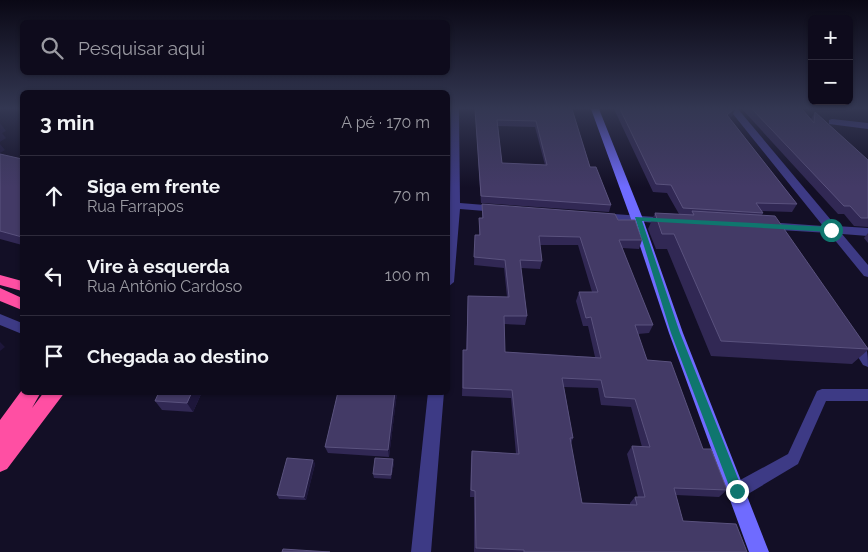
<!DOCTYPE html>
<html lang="pt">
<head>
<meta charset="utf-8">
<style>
	:root { --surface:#0e0b1c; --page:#1c1929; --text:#f1f3f6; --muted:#9b9ba3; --line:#2e2b3b }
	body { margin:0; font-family:Raleway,sans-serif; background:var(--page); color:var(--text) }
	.controls { position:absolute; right:15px; top:15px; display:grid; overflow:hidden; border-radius:8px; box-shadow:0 1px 4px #0004 }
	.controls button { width:45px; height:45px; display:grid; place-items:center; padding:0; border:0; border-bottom:1px solid var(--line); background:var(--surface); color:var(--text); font:25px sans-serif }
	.stop { position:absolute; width:15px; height:15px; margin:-11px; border:4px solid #0f766e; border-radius:50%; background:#fff }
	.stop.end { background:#0f766e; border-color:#fff; box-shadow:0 1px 5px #0008 }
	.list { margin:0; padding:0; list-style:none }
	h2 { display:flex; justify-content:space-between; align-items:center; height:65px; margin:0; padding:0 20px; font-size:21px }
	h2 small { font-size:16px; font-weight:400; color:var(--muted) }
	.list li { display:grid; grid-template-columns:32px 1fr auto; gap:15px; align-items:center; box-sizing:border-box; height:80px; padding:0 20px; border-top:1px solid var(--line) }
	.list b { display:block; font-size:19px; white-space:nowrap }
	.list p { margin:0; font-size:16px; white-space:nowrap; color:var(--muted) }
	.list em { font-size:16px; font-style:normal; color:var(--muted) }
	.icon { flex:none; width:28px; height:28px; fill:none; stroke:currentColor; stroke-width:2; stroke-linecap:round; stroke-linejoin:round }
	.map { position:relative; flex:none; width:868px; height:552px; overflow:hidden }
	.search { position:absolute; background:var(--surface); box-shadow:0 1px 4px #0004; left:20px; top:20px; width:430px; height:55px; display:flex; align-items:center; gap:12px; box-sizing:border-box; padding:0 18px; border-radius:8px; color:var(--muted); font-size:19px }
	.panel { position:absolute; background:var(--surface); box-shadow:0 1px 4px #0004; left:20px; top:90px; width:430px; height:305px; border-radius:8px }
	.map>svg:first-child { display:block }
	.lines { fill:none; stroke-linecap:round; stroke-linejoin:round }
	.lane { fill:#3d3a85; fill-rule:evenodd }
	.street { fill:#3d3a85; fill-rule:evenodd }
	.secondary { fill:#6f6bff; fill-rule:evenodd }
	.highway { fill:#ff4fa3; fill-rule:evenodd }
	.wall { fill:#312854; fill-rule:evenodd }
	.shaded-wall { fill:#1d163a }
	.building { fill:#433a66; stroke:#5a527e; fill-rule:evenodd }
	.route { fill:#0f766e }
</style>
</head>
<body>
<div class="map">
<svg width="868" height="552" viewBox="0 0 868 552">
	<rect width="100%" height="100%" fill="#130f26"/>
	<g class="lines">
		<!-- lane -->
		<path class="lane" d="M855 337C868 341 868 355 868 367L863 365 849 342 850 338Z
			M822 389H868V401H826L798 464 743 497 737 499 731 497 729 491 731 485 788 454 817 391Z"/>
		<!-- street -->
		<path class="street" d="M451 109H459L460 203 497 206 502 209 497 212 460 209 454 282 448 287 449 208H448V202H450Z
			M729 109H738L836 226 868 228V236L842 234 868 265V277L864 276 829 233 763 229 761 226 767 222 823 226Z
			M832 119 868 123V129L829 124V120Z
			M600 213 669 218 675 221 669 224 596 218 595 216 596 214Z
			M0 314 22 323V334L0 325Z
			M428 392H444L431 552H411Z"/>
		<!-- secondary -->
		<path class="secondary" d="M591 109H599L643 219 683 333 769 552H749L669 333 631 219Z"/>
		<!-- highway -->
		<path class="highway" d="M0 275 22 281V291L0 285Z
			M0 288 22 298V310L0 301Z
			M22 390V392H41L32 408 44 392H65L7 469 0 472V420Z"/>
	</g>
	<!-- wall -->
	<path class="wall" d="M475 109H572L590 167 611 205 609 212 481 203ZM498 126 535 127 545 165 502 163Z
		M614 109H735L732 116 729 118 797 204 792 212 762 211 763 213 762 215 868 348V350L852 364 711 356 667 249H656L648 229 655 213 679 214 667 193 653 192Z
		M742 109H802L811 119 815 112 868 160V227L854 226 844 214H838Z
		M0 154 22 159V245L0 239Z
		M482 204 618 220 642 240 639 249 622 248 653 325 649 333 638 334 647 360 703 449 727 490 719 497 676 495 683 521 747 552H474V497H470L471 458 472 451 516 454 511 398 462 396 463 350H466L468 296 507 297 504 268 474 265 475 235H479V218H482ZM540 245H578L592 292H579L576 301 583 326H588L595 357 505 352 504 324 525 325 527 316 521 268 540 269 542 261ZM564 387 598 388 601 405 631 407 642 447 632 446 627 454 638 497H635L630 503V505L582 503 571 444 573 438Z
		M868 233V243L864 238Z
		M159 392H202L193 412 162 410 155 401Z
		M338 392H397L389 457 328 453 325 447Z
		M313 460 315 464 306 500 279 499 277 495Z
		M394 463 391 479 374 478 373 474Z"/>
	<!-- shaded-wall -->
	<path class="shaded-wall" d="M735 109 732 116 724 122 727 115Z
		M0 123 6 131 2 133 6 138 0 142Z
		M0 144 5 150 0 153Z
		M0 342 5 347 0 351Z
		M192 392H202L193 412 187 403Z
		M395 392H397L389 457 388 450Z
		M393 459 394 463 391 479V475Z
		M313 460 315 464 306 500 304 497Z"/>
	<!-- building -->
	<path class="building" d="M475 109H572L590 167H596L611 205 481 196ZM497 120 536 121 547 165 502 163Z
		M620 109H734L727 115 797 204 756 203 763 213 683 208 671 185 656 184Z
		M752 109H802L814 123 815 112 868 160V218H861L850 206H844Z
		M0 154 22 159V237L0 231Z
		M482 204 615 214 618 220H635L642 240H619L653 325H635L647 360 671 362 703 449H711L727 490 674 488 683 521 736 524 747 552H524V550L476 548 475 491 471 490 472 451 519 454 512 390 463 388V350H467L468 296 509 297 505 260 474 257 475 235H480L479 218H483ZM539 236 580 237 598 292H579L586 318 591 317 601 358 505 352 504 316H527L520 260 542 261ZM562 378 601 380 605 397 635 399 650 447 632 446 645 497H635L637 505 582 503 570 438H573Z
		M692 211 775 216 868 349 721 341 674 234H662L655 213 694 215Z
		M159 392H192L187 403 155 401Z
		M338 392H395L388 450 325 447Z
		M287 458 313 460 304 497 277 495Z
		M375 458 393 459 391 475 373 474Z
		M283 549 330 552H282Z"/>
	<!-- sky -->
	<linearGradient id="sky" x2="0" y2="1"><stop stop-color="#0a0815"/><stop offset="0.58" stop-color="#333752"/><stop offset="1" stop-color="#333752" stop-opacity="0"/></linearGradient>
	<rect width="868" height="187" fill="url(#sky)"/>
	<!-- route -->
	<path class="route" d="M635 217 831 227 835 230 831 232 642 221 680 333 743 491 737 497 731 491 671 333Z"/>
</svg>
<div class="controls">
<button>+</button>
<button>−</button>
</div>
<div class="stop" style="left:831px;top:230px"></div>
<div class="stop end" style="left:737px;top:491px"></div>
<div class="search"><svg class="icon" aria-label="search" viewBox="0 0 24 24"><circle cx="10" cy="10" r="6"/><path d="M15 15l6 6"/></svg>Pesquisar aqui</div>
<section class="panel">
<h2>3 min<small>A pé · 170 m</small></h2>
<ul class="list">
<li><svg class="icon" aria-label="ahead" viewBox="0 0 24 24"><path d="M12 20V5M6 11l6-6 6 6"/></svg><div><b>Siga em frente</b><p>Rua Farrapos</p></div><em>70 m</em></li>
<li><svg class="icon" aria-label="left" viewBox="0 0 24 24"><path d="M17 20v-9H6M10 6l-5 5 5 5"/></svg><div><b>Vire à esquerda</b><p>Rua Antônio Cardoso</p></div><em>100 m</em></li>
<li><svg class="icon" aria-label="arrive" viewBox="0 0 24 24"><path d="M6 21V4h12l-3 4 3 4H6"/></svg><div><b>Chegada ao destino</b></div></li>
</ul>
</section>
</div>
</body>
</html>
